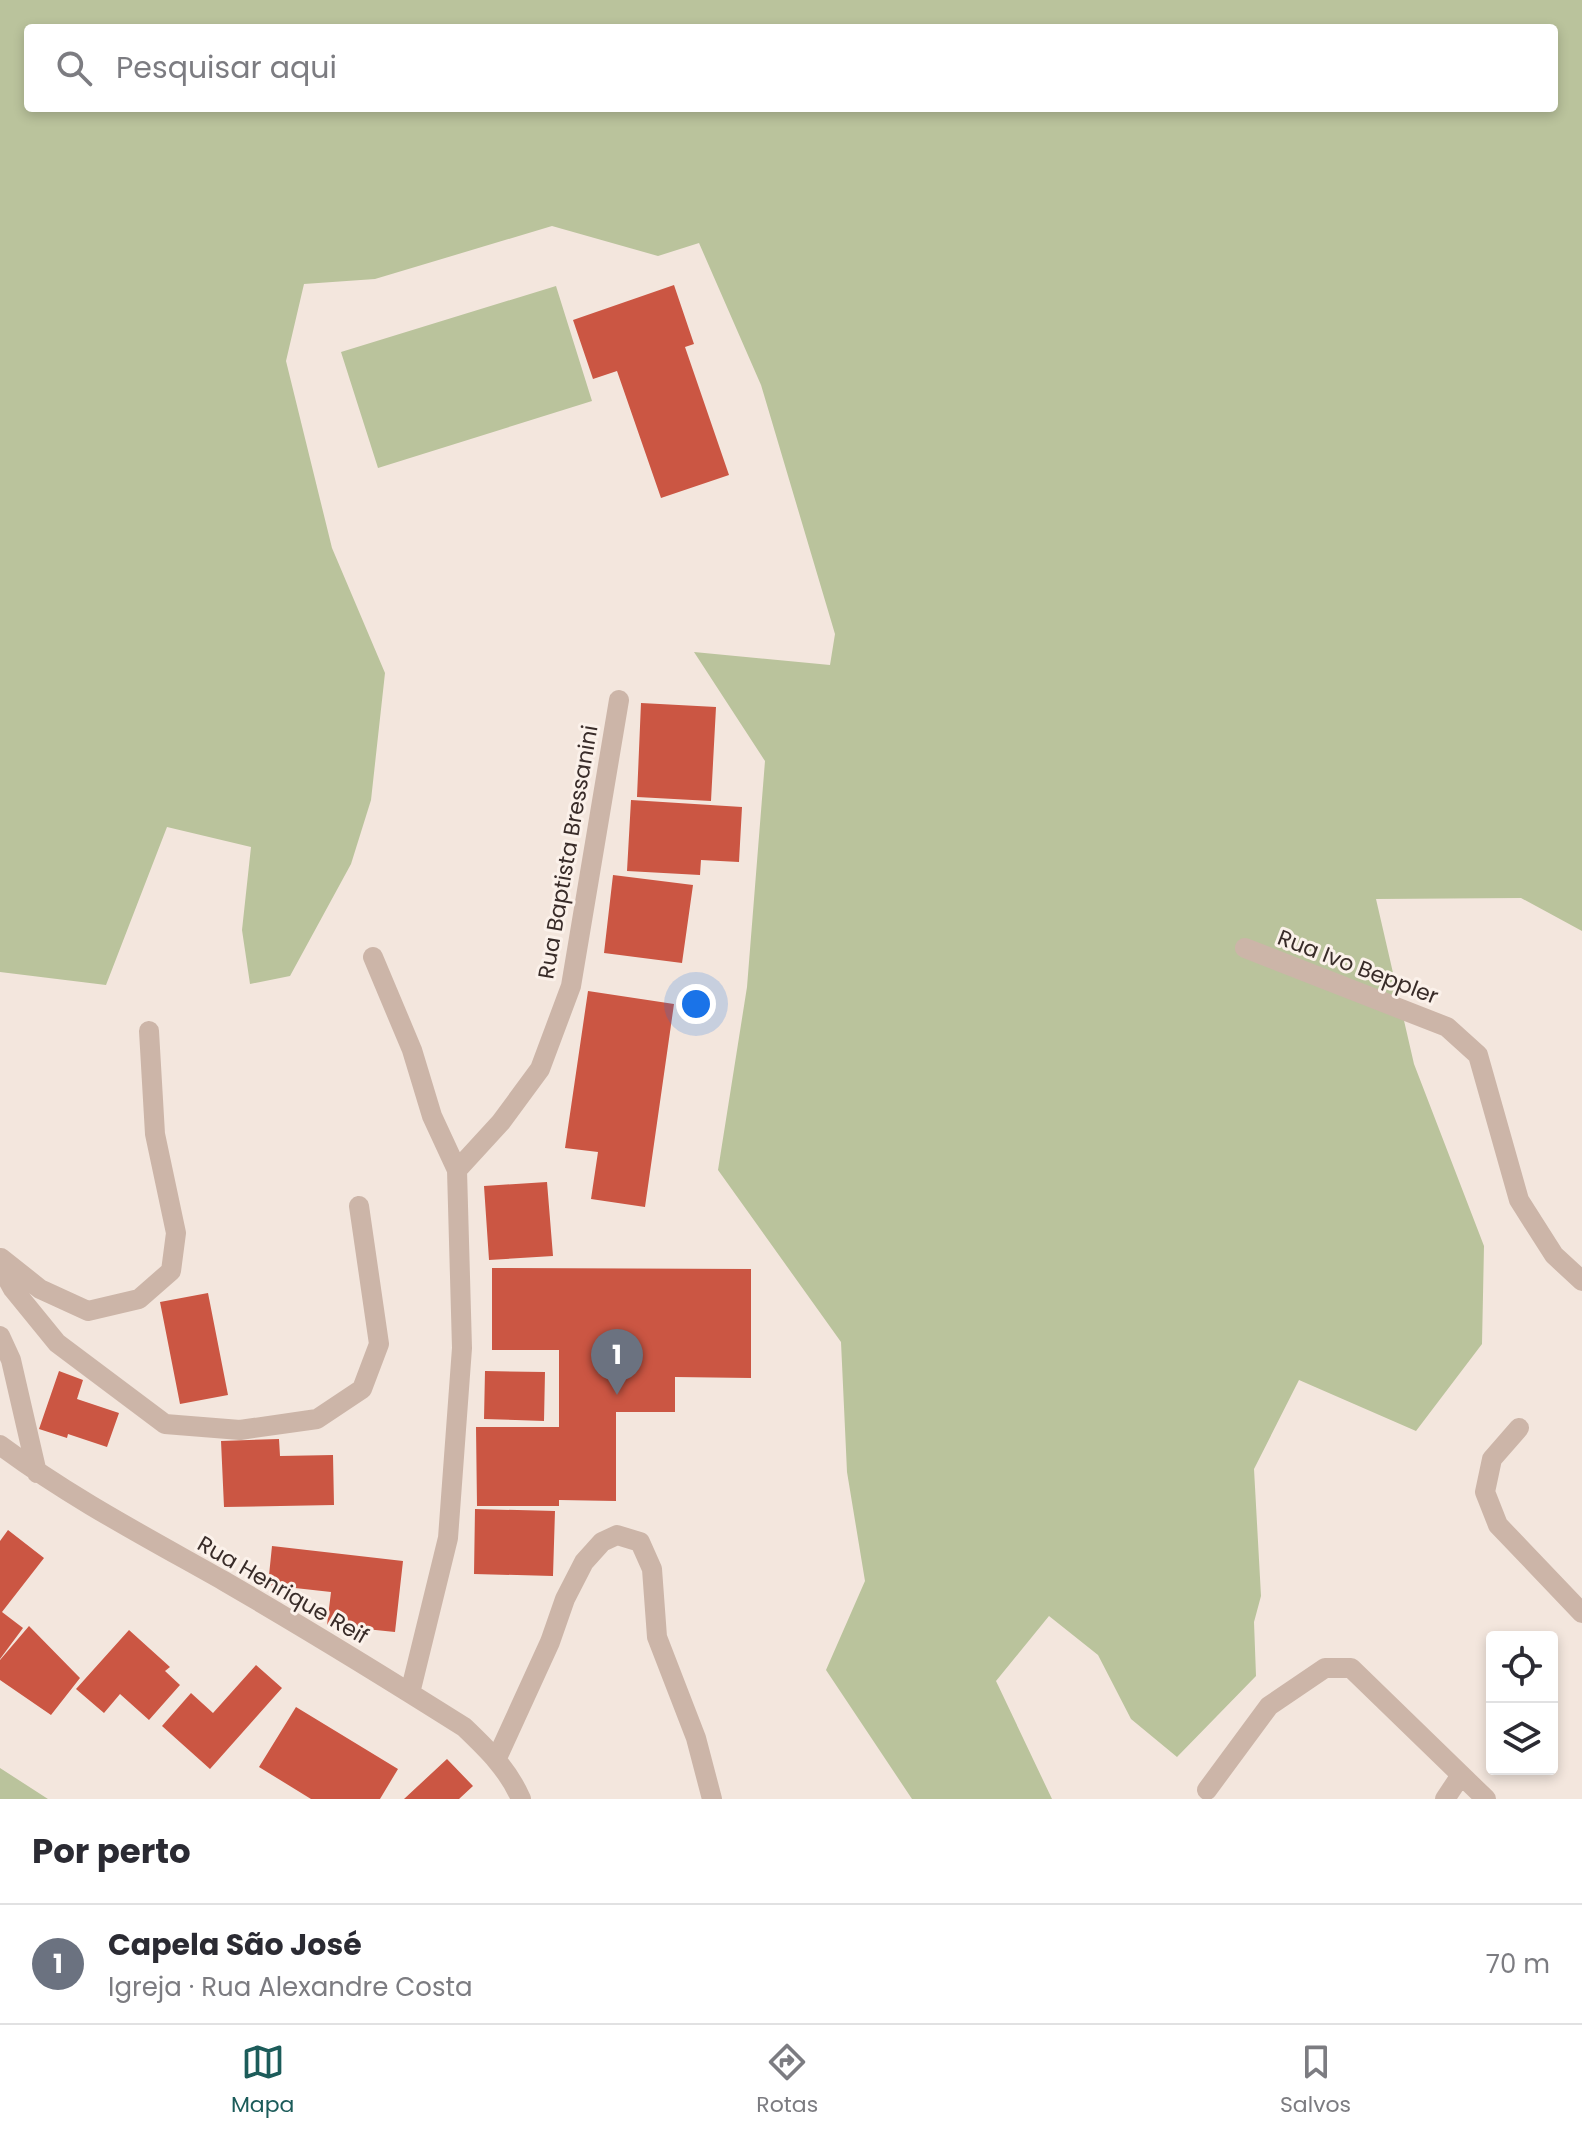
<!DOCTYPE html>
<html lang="pt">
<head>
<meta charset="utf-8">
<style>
	:root { --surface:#fff; --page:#f2f2f3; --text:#2b2b33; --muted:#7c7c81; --line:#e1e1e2; --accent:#1c5c5a }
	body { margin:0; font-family:Poppins,sans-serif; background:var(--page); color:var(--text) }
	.controls { position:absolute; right:24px; bottom:24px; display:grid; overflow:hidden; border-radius:8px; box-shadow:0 4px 12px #0003 }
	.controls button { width:72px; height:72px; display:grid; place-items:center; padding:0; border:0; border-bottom:2px solid var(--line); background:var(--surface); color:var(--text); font:40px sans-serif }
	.you { position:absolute; left:696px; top:1004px; width:28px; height:28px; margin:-20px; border:6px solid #fff; border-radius:50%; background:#1a73e8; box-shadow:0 0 0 12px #1a73e833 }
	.badge { display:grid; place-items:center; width:52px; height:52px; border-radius:50%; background:var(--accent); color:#fff; font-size:26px; font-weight:700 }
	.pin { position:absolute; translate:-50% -66px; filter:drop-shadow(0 2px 4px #0008) }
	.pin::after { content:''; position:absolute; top:42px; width:28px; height:24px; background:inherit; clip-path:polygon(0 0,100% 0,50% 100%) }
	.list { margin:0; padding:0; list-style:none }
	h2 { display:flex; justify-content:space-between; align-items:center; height:104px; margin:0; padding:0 32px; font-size:34px }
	h2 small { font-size:26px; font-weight:400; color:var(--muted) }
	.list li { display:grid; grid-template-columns:52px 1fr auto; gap:24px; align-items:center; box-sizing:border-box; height:120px; padding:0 32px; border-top:2px solid var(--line) }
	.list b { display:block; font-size:30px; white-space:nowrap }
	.list p { margin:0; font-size:26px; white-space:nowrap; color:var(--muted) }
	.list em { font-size:26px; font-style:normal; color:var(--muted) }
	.icon { flex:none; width:44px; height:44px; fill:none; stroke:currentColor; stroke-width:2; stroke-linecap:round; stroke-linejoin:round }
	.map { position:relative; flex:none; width:1582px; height:1799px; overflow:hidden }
	.search { position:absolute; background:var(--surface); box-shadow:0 4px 12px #0003; left:24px; right:24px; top:24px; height:88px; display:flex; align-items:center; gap:20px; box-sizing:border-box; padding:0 28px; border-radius:8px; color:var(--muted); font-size:30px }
	.sheet { height:224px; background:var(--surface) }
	nav { display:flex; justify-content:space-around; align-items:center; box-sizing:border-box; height:112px; border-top:2px solid var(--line); background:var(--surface); font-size:22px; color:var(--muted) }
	nav a { display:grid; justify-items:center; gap:4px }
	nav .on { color:var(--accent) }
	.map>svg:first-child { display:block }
	.green { fill:#bac39c; fill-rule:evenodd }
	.building { fill:#cb5643 }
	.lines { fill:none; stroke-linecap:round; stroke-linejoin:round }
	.minor { stroke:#ccb5a8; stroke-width:20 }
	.labels { text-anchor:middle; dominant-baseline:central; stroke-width:6; stroke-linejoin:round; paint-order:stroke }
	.street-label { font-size:22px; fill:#392c29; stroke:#fbf1ea }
</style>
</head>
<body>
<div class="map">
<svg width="1582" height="1799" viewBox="0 0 1582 1799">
	<rect width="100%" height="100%" fill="#f3e6dd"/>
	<!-- green -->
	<path class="green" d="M0 0H1582V931L1521 898 1376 899 1414 1064 1484 1246 1482 1344 1416 1431 1299 1380 1254 1469 1261 1596 1254 1622 1256 1676 1177 1757 1131 1719 1098 1655 1049 1616 996 1681 1052 1799H912L826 1670 865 1581 847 1472 841 1342 718 1170 747 987 765 761 694 652 830 665 835 634 761 385 699 243 658 256 552 226 375 279 304 284 286 361 332 548 385 673 371 800 351 864 290 976 250 984 242 930 251 847 167 827 106 985 0 972ZM28 28H1554V108H28Z
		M556 286 592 401 378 468 341 352Z
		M0 1768 48 1799H0Z"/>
	<!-- building -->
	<path class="building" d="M674 285 694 344 685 347 729 475 661 498 617 371 593 379 573 320Z
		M641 703 716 707 711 801 637 797Z
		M631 800 742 807 739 862 701 860 700 875 627 871Z
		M613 875 693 885 682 963 604 953Z
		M588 991 674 1004 645 1207 591 1199 598 1152 565 1148Z
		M547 1182 553 1256 489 1260 484 1186Z
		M492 1268 751 1269V1378L675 1377V1412H616V1501L559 1500V1506H477L476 1427H559V1350H492Z
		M208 1293 228 1395 180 1404 160 1302Z
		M59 1371 83 1380 77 1399 119 1413 107 1447 68 1434 67 1438 39 1429Z
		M485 1371 545 1372 544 1421 484 1419Z
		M279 1439 280 1456 333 1455 334 1505 224 1507 221 1441Z
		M475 1509 555 1511 553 1576 474 1574Z
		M8 1530 44 1558 2 1612 23 1628 0 1659V1541Z
		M272 1546 403 1561 395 1632 327 1625 331 1592 268 1585Z
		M29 1626 80 1678 51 1715 0 1680V1660Z
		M129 1630 170 1667 165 1671 180 1685 149 1720 120 1694 104 1713 76 1689Z
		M256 1665 282 1688 210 1769 162 1726 191 1693 213 1713Z
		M296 1707 398 1769 380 1799H311L259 1767Z
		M447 1759 473 1786 459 1799H404Z"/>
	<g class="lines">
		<!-- minor -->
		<path class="minor" d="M1245 948 1447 1027 1478 1055 1519 1200 1554 1255 1582 1281
			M373 957 412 1050 432 1116 457 1170
			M1 1258 40 1289 88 1311 139 1299 171 1271 176 1233 155 1134 149 1031
			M0 1266 13 1289 57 1343 165 1424 240 1430 317 1419 362 1389 379 1344 359 1206
			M0 1336 11 1360 37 1473
			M1519 1428 1492 1459 1485 1492 1498 1525 1582 1613
			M0 1445C71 1498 148 1538 224 1581 305 1628 385 1677 464 1727 487 1749 508 1769 521 1799
			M410 1693 448 1538 462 1348 457 1170 501 1122 540 1069 571 986 619 700
			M497 1758 550 1642 565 1599 584 1562 602 1542 617 1535 640 1542 652 1569 657 1637 696 1738 712 1799
			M1207 1790 1269 1706 1325 1668H1351L1486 1799
			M1445 1799 1461 1775"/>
	</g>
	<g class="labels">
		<!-- street labels -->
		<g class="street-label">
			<text transform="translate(568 852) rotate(-80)">Rua Baptista Bressanini</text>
			<text transform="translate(1358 967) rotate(21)">Rua Ivo Beppler</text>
			<text transform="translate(283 1590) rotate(30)">Rua Henrique Reif</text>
		</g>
	</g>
</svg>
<div class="controls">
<button><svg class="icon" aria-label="locate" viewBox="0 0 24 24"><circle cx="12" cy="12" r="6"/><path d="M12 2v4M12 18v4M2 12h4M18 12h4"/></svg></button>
<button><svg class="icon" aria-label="layers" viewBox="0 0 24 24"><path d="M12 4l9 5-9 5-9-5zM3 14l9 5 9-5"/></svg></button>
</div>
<div class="you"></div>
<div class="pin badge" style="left:617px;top:1395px;background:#6b7280">1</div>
<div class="search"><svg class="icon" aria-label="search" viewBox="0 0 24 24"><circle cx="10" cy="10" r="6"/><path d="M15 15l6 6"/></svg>Pesquisar aqui</div>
</div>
<section class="sheet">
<h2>Por perto<small></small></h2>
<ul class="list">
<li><span class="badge" style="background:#6b7280">1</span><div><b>Capela São José</b><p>Igreja · Rua Alexandre Costa</p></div><em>70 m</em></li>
</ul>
</section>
<nav>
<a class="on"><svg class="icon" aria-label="map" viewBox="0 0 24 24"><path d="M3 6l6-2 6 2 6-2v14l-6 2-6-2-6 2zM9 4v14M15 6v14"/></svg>Mapa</a>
<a><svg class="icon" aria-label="directions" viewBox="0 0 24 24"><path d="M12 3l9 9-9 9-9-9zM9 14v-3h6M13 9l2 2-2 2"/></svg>Rotas</a>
<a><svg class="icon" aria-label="saved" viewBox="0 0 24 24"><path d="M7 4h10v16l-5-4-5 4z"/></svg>Salvos</a>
</nav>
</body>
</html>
